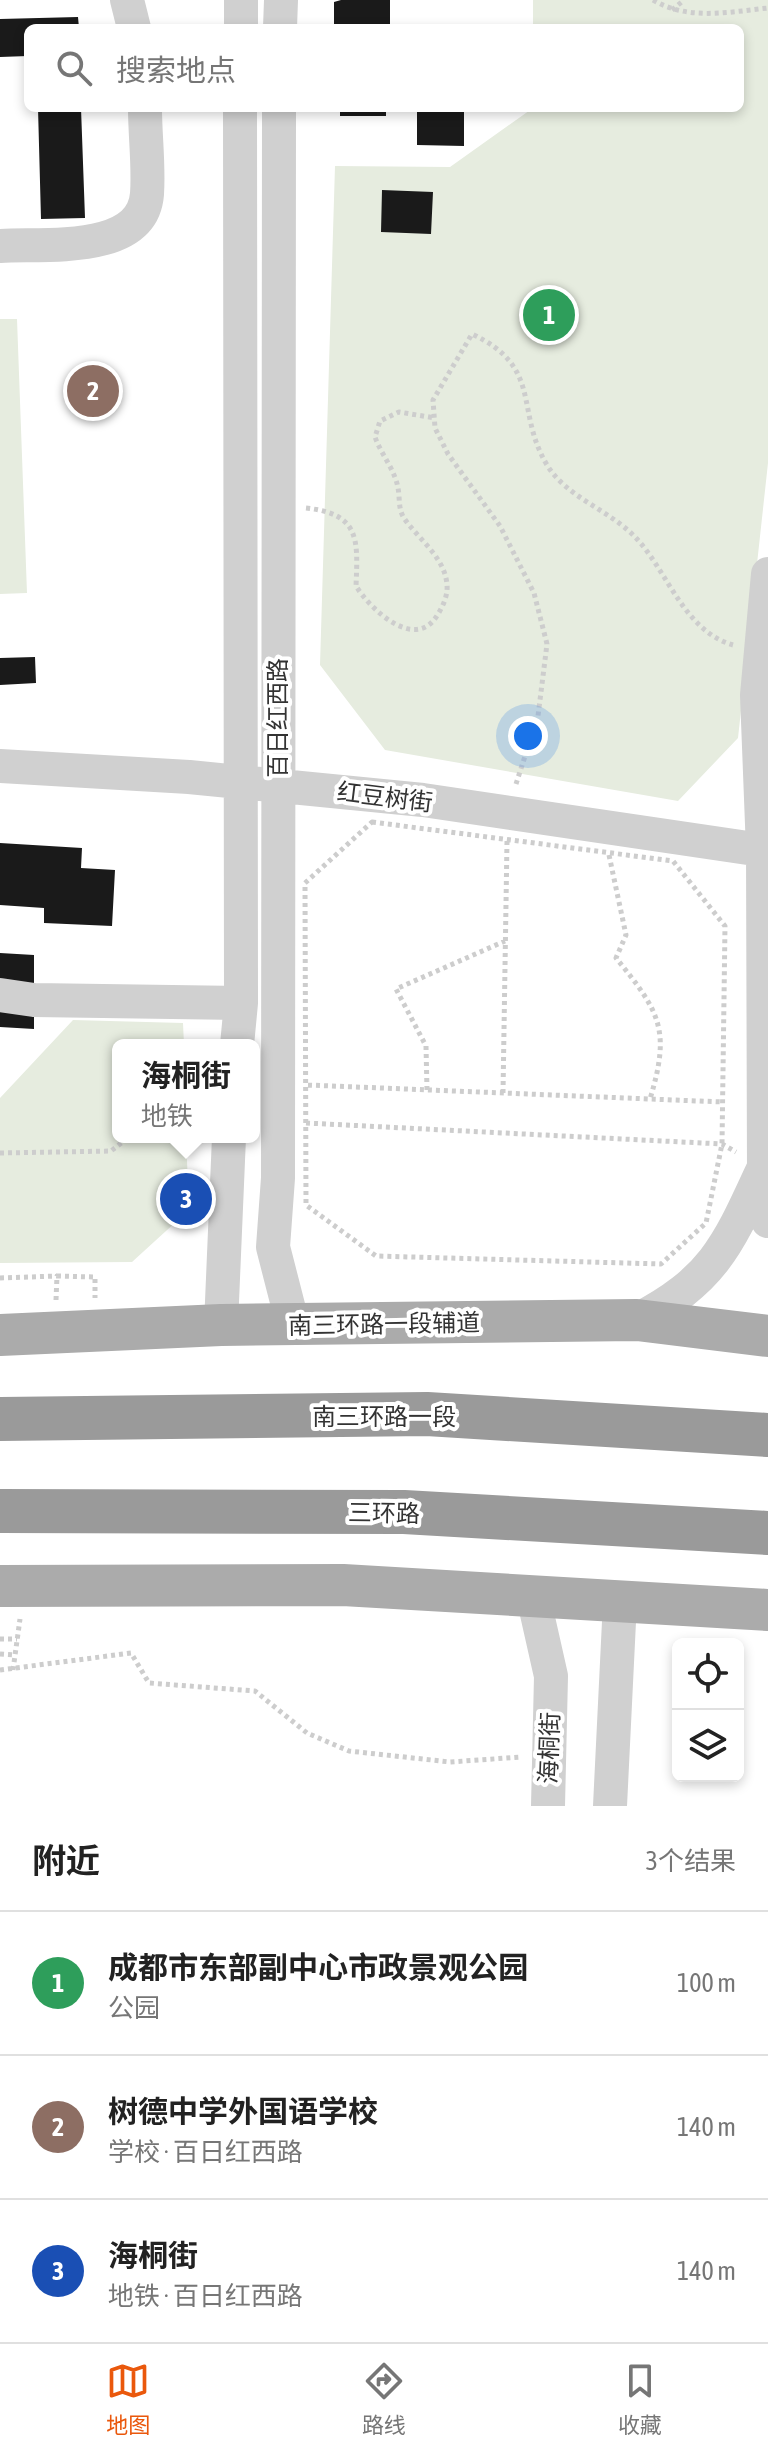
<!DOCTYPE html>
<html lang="zh">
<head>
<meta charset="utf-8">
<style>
	:root { --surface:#fff; --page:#f6f6f6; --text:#222; --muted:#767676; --line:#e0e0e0; --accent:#ea580c }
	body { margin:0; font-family:"Asap Condensed","Noto Sans SC",sans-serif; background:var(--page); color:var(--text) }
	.controls { position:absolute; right:24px; bottom:24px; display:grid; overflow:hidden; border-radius:12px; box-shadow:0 4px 12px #0003 }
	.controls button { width:72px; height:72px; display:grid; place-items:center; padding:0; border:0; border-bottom:2px solid var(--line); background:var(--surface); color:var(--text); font:40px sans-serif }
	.you { position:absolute; left:528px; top:736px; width:28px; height:28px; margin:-20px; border:6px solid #fff; border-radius:50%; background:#1a73e8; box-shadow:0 0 0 12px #1a73e833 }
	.badge { display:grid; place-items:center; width:52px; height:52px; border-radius:50%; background:var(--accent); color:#fff; font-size:26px; font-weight:700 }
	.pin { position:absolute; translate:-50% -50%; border:4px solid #fff; box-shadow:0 2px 8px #0006 }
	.popup { position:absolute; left:112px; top:1039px; width:148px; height:104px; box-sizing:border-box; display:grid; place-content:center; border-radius:12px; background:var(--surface); filter:drop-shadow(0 2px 6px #0005); font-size:26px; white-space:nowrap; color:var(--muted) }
	.popup b { font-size:30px; color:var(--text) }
	.popup::after { content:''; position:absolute; left:50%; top:100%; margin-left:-16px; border:16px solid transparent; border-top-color:var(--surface) }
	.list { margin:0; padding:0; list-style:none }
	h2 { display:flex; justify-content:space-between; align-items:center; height:104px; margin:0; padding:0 32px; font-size:34px }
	h2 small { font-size:26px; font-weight:400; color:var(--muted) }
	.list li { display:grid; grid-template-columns:52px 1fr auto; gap:24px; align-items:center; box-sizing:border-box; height:144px; padding:0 32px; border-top:2px solid var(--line) }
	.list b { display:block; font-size:30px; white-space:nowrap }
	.list p { margin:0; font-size:26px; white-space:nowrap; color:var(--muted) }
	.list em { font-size:26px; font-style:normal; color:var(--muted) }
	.icon { flex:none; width:44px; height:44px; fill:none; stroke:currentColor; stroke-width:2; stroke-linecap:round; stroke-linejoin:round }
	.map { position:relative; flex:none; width:768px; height:1806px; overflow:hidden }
	.search { position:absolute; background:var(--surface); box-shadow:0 4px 12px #0003; left:24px; right:24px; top:24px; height:88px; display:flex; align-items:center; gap:20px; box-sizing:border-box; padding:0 28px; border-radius:12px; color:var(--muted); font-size:30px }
	.sheet { height:536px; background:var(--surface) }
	nav { display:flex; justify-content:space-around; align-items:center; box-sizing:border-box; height:112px; border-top:2px solid var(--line); background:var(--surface); font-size:22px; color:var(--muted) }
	nav a { display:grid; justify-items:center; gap:4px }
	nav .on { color:var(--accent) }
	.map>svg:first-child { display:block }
	.green { fill:#e6ecdf }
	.building { fill:#1a1a1a }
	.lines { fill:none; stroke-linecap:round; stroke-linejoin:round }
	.path { stroke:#cdcdcd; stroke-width:5; stroke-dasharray:4 4; stroke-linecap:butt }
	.minor { stroke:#d0d0d0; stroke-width:34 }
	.major { stroke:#ababab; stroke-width:42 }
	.highway { stroke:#9a9a9a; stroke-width:44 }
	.labels { text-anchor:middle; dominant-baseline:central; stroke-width:8; stroke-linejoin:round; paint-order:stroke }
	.street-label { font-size:24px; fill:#333; stroke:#fff }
</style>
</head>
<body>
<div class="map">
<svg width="768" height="1806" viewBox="0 0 768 1806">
	<rect width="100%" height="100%" fill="#fff"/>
	<!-- green -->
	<path class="green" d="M533 0H768V463L738 738 678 801 385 750 320 665 335 166 450 167 533 108H740V28H533Z
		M0 319H17L27 593 0 594Z
		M73 1020 183 1023 184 1045H118V1137H186L189 1210 132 1262 0 1263V1098Z"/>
	<!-- building -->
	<path class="building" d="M341 0H390V28H334V2Z
		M78 17 79 28H28V56L0 57V19Z
		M38 108H81L85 218 41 219Z
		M340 108H386V116H340Z
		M417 108H464V146L417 145Z
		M382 190 433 192 431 234 381 232Z
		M35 657 36 683 0 685V658Z
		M0 843 82 848 81 868 115 870 112 926 44 923V908L0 905Z
		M0 953 34 955V1029L0 1027Z"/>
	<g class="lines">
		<!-- path -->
		<path class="path" d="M653 0C689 21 728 12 768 8
			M672 10 684 0
			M306 508C360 514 358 539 356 586 370 609 416 653 438 614 443 606 448 595 447 585 445 557 418 539 404 518 398 509 400 498 398 488 395 470 381 454 375 437L380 421 399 412 435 418
			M516 784 538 716 547 644 534 593 500 526 448 454 435 428 433 400 472 334C544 368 514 410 547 465 567 498 610 510 636 538 668 572 684 631 733 645
			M372 822 673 861 725 926 722 1144 706 1223 661 1264 376 1256 306 1205 305 883Z
			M609 855 626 935 616 958C660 1012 671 1030 650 1099
			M308 1085 723 1102
			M427 1090 426 1046 396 989 505 941
			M503 1093 507 841
			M306 1123 722 1144 736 1152
			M0 1153 111 1151 129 1137
			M0 1278 57 1276
			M56 1300 57 1276 95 1277V1298
			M0 1639H17
			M0 1654 15 1655
			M0 1670 131 1653 149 1683 255 1691 307 1733 349 1751 450 1762 521 1757
			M13 1670 20 1619"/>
		<!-- minor -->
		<path class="minor" d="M127 0 134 28
			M241 28V0
			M280 28 281 0
			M279 108 278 1178 273 1247 293 1325
			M0 246C44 243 142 255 147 194 149 166 145 136 145 108
			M768 574 757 695 763 850 764 1169 768 1221
			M0 766 189 777 423 800 768 851
			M0 995 34 1000 241 1003
			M237 1045 241 1003 240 108
			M637 1320C714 1280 728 1245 763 1169
			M221 1325 229 1137
			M533 1596 551 1676 548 1806
			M610 1806 620 1601"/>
		<!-- major -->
		<path class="major" d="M0 1335 221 1325 637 1320 768 1336
			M0 1586 343 1585 768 1610"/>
		<!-- highway -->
		<path class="highway" d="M0 1419 427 1414 768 1435
			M0 1511 404 1512 768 1533"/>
	</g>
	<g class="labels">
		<!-- street labels -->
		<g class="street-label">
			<text transform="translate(277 718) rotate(-90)">百日红西路</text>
			<text transform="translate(385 797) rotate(7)">红豆树街</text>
			<text transform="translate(384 1324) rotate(-1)">南三环路一段辅道</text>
			<text x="384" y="1416">南三环路一段</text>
			<text transform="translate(384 1513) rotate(1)">三环路</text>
			<text transform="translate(549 1748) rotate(-88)">海桐街</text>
		</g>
	</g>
</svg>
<div class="controls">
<button><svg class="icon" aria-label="locate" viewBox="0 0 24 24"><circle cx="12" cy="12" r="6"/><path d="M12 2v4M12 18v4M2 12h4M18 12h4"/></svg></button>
<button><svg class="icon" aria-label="layers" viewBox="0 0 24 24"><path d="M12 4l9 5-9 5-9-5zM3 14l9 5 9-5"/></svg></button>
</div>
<div class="you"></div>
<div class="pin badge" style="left:549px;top:315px;background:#2e9e5b">1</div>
<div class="pin badge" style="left:93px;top:391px;background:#8d6e63">2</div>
<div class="pin badge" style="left:186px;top:1199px;background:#1a4fb4">3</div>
<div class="popup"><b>海桐街</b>地铁</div>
<div class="search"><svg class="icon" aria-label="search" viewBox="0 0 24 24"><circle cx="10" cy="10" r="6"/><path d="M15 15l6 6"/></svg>搜索地点</div>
</div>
<section class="sheet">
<h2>附近<small>3个结果</small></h2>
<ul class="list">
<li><span class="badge" style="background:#2e9e5b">1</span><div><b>成都市东部副中心市政景观公园</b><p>公园</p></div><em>100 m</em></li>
<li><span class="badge" style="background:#8d6e63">2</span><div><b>树德中学外国语学校</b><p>学校 · 百日红西路</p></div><em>140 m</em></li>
<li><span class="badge" style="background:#1a4fb4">3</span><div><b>海桐街</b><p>地铁 · 百日红西路</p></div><em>140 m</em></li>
</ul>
</section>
<nav>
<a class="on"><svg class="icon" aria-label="map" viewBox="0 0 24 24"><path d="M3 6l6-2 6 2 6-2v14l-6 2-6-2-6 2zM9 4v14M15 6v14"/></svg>地图</a>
<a><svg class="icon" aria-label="directions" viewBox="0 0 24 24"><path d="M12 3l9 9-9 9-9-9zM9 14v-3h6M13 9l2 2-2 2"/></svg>路线</a>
<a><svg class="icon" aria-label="saved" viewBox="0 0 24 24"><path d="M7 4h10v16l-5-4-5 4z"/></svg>收藏</a>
</nav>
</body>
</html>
